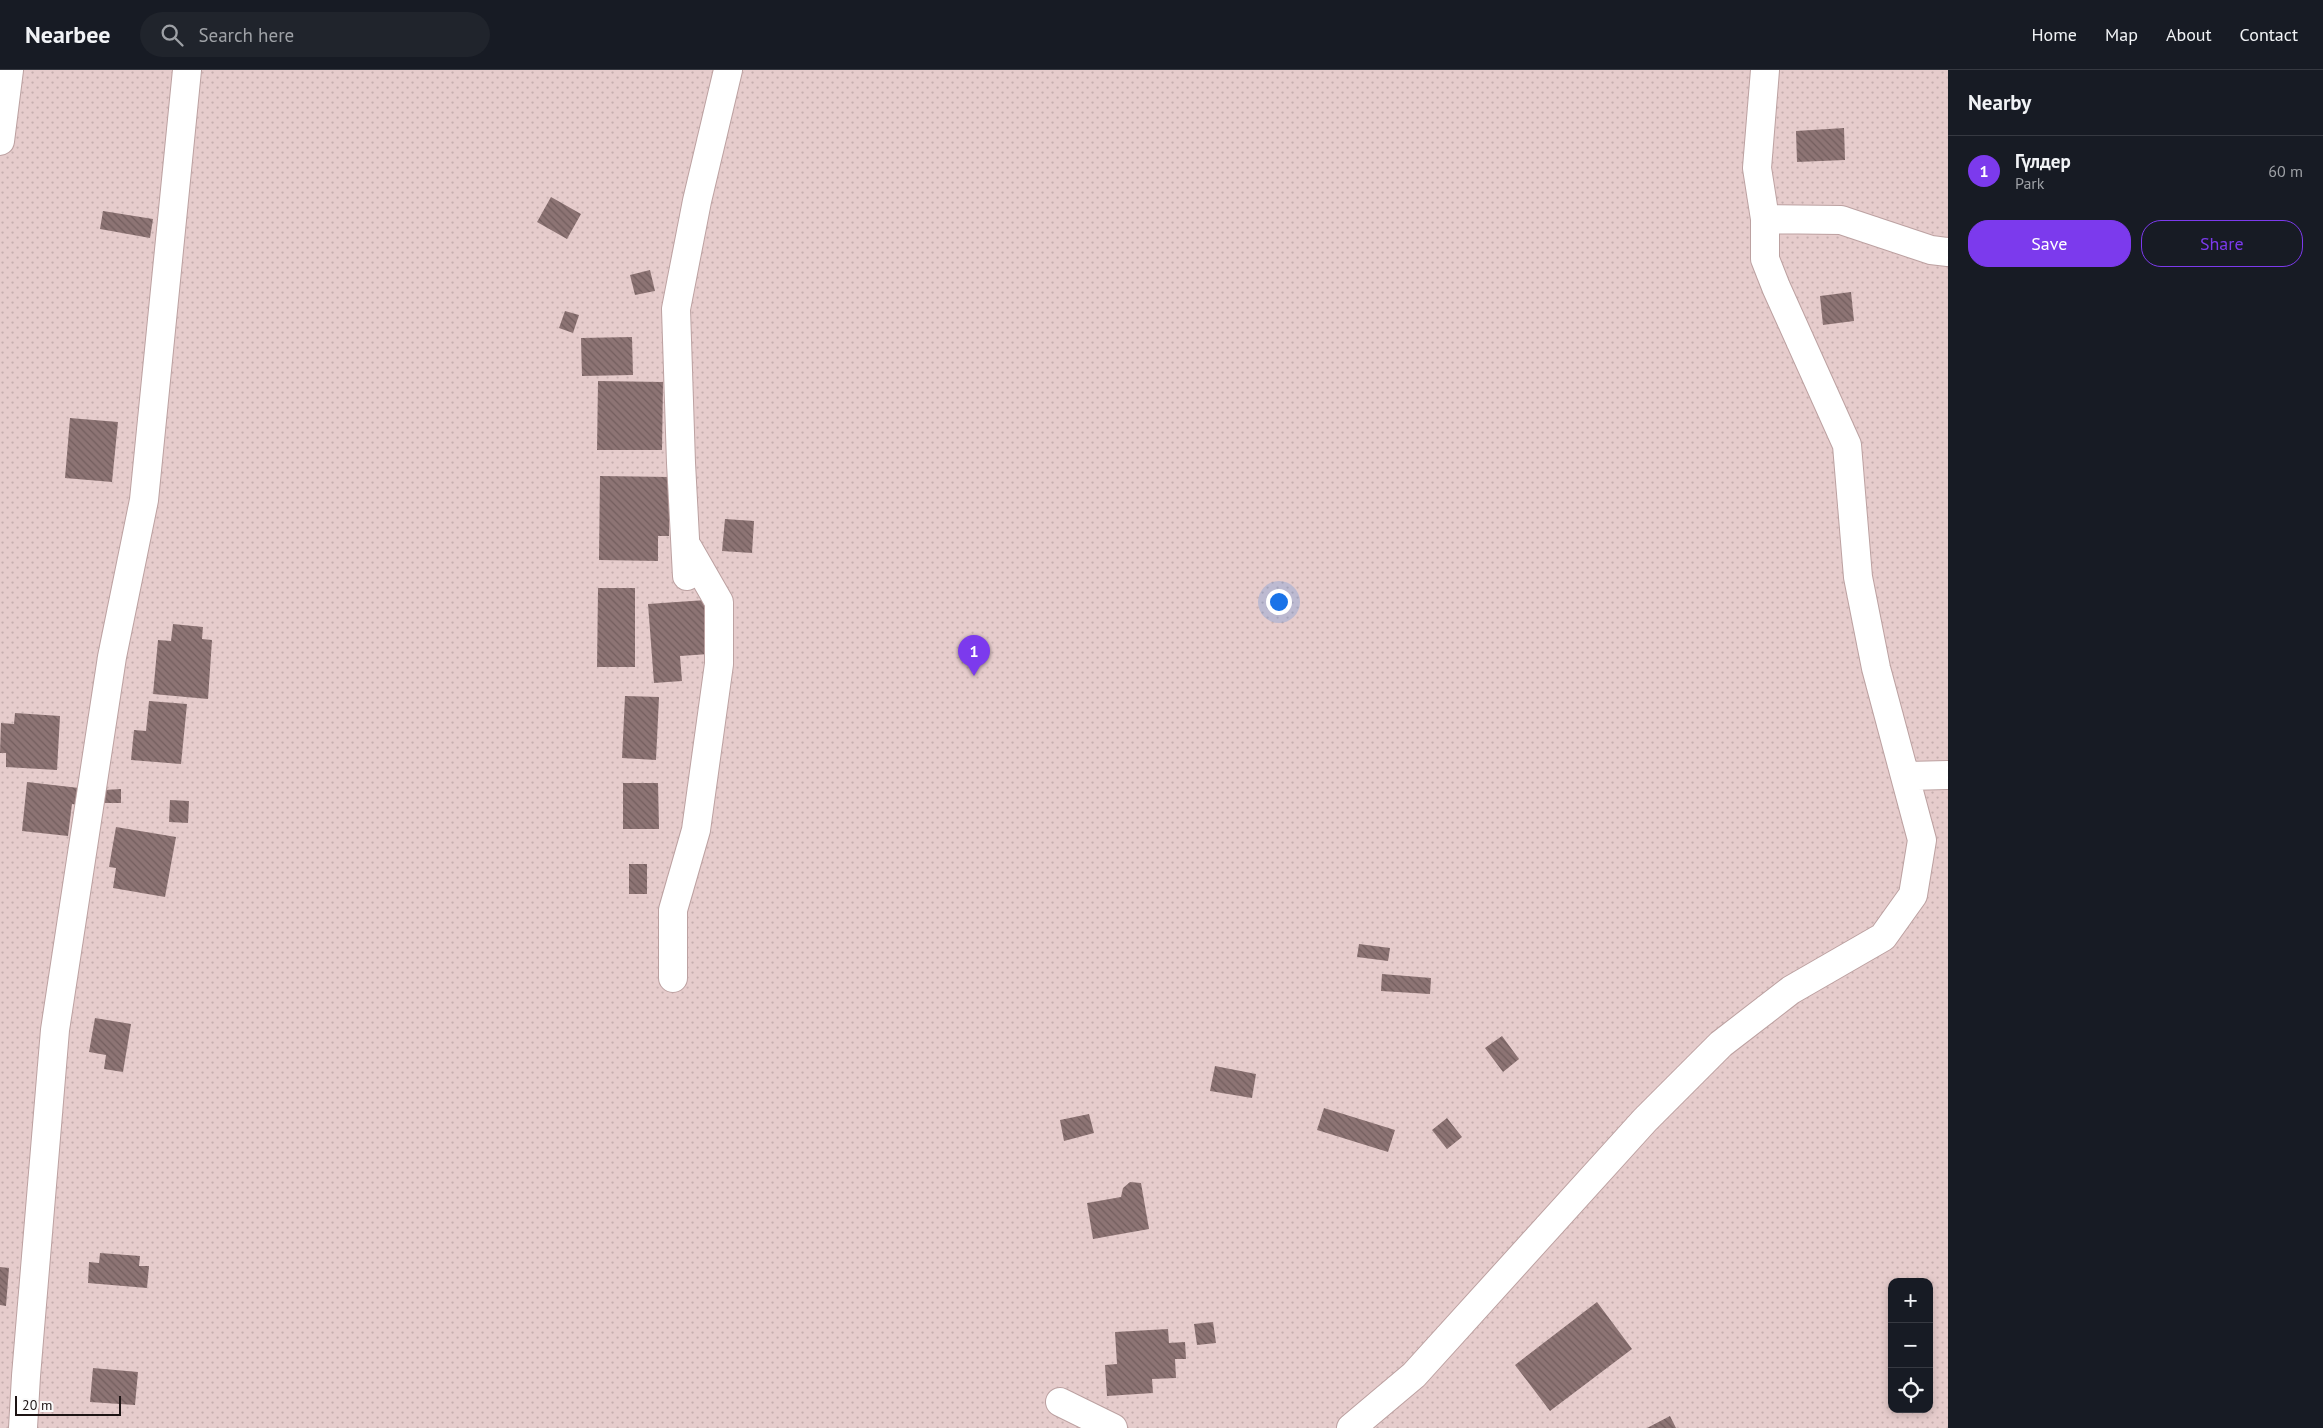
<!DOCTYPE html>
<html lang="en">
<head>
<meta charset="utf-8">
<style>
	:root { --surface:#171b24; --page:#20242c; --text:#f1f3f6; --muted:#9ea1a6; --line:#363941; --accent:#7c3aed }
	body { margin:0; font-family:"PT Sans",sans-serif; background:var(--page); color:var(--text) }
	.controls { position:absolute; right:15px; bottom:15px; display:grid; overflow:hidden; border-radius:10px; box-shadow:0 2px 8px #0003 }
	.controls button { width:45px; height:45px; display:grid; place-items:center; padding:0; border:0; border-bottom:1px solid var(--line); background:var(--surface); color:var(--text); font:25px sans-serif }
	.scale { position:absolute; left:15px; bottom:12px; width:106px; box-sizing:border-box; padding-left:5px; border:2px solid #1d1414; border-top:0; font-size:14px; line-height:18px; white-space:nowrap; color:#1d1414; -webkit-text-stroke:4px #fbfbfb; paint-order:stroke }
	.you { position:absolute; left:1278px; top:531px; width:18px; height:18px; margin:-12px; border:4px solid #fff; border-radius:50%; background:#1a73e8; box-shadow:0 0 0 8px #1a73e833 }
	.badge { display:grid; place-items:center; width:32px; height:32px; border-radius:50%; background:var(--accent); color:#fff; font-size:16px; font-weight:700 }
	.pin { position:absolute; translate:-50% -41px; filter:drop-shadow(0 1px 2px #0008) }
	.pin::after { content:''; position:absolute; top:26px; width:18px; height:15px; background:inherit; clip-path:polygon(0 0,100% 0,50% 100%) }
	.list { margin:0; padding:0; list-style:none }
	h2 { display:flex; justify-content:space-between; align-items:center; height:65px; margin:0; padding:0 20px; font-size:21px }
	h2 small { font-size:16px; font-weight:400; color:var(--muted) }
	.list li { display:grid; grid-template-columns:32px 1fr auto; gap:15px; align-items:center; box-sizing:border-box; height:70px; padding:0 20px; border-top:1px solid var(--line) }
	.list b { display:block; font-size:19px; white-space:nowrap }
	.list p { margin:0; font-size:16px; white-space:nowrap; color:var(--muted) }
	.list em { font-size:16px; font-style:normal; color:var(--muted) }
	.actions { display:flex; gap:10px; padding:15px 20px }
	.actions a { flex:1; padding:11px 0; border:1px solid var(--accent); border-radius:20px; text-align:center; font-size:18px; color:var(--accent) }
	.actions .main { background:var(--accent); color:#fff }
	.icon { flex:none; width:28px; height:28px; fill:none; stroke:currentColor; stroke-width:2; stroke-linecap:round; stroke-linejoin:round }
	.map { position:relative; flex:none; width:1948px; height:1358px; overflow:hidden }
	header { display:flex; align-items:center; gap:30px; box-sizing:border-box; height:70px; padding:0 25px; background:var(--surface); border-bottom:1px solid var(--line) }
	header strong { font-size:24px }
	nav { display:flex; gap:28px; margin-inline-start:auto; font-size:18px }
	.search { width:350px; height:45px; background:var(--page); display:flex; align-items:center; gap:12px; box-sizing:border-box; padding:0 18px; border-radius:28px; color:var(--muted); font-size:19px }
	main { display:flex }
	aside { flex:1; background:var(--surface) }
	.map>svg:first-child { display:block }
	.grass { fill:url(#grass-dots); fill-rule:evenodd }
	.building { fill:url(#building-back-hatch) }
	.lines { fill:none; stroke-linecap:round; stroke-linejoin:round }
	.minor-casing { stroke:#bca1a1; stroke-width:30 }
	.minor { stroke:#fff; stroke-width:28 }
</style>
</head>
<body>
<header>
<strong>Nearbee</strong>
<div class="search"><svg class="icon" aria-label="search" viewBox="0 0 24 24"><circle cx="10" cy="10" r="6"/><path d="M15 15l6 6"/></svg>Search here</div>
<nav><a>Home</a><a>Map</a><a>About</a><a>Contact</a></nav>
</header>
<main>
<div class="map">
<svg width="1948" height="1358" viewBox="0 0 1948 1358">
	<defs>
		<pattern id="grass-dots" width="8" height="8" patternUnits="userSpaceOnUse" patternTransform="scale(1.25)"><rect width="8" height="8" fill="#e6cccc"/><path d="M2 2h.1M6 6h.1" fill="none" stroke="#c5aeae" stroke-width="1.8" stroke-linecap="round"/></pattern>
		<pattern id="building-back-hatch" width="6" height="6" patternUnits="userSpaceOnUse" patternTransform="scale(1.25)"><rect width="6" height="6" fill="#8d7474"/><path d="M-1 5l2 2M0 0l6 6M5-1l2 2" fill="none" stroke="#735e5e"/></pattern>
	</defs>
	<rect width="100%" height="100%" fill="#fbfbfb"/>
	<!-- grass -->
	<path class="grass" d="M0 0H1948V1358H0ZM1892 1212H1929V1339H1892Z"/>
	<!-- building -->
	<path class="building" d="M1844 58 1845 90 1797 92 1796 61Z
		M551 127 581 144 567 169 537 152Z
		M103 141 153 149 150 168 100 159Z
		M650 200 655 221 635 225 630 205Z
		M1851 222 1854 251 1823 255 1820 226Z
		M565 241 579 245 573 263 559 258Z
		M632 267 633 305 582 306 581 268Z
		M598 311 663 312 662 380H597Z
		M70 348 118 352 112 412 65 408Z
		M600 406 669 407V466H658V491L599 490Z
		M725 449 754 451 752 483 722 481Z
		M598 518H635V597H597Z
		M706 530 709 584 680 586 682 611 654 613 648 534Z
		M173 554 203 557 202 569 212 570 208 629 153 624 158 570 171 571Z
		M625 626 659 627 656 690 622 688Z
		M149 631 187 634 181 694 131 690 134 660 146 661Z
		M15 643 60 646 57 700 6 697V683H0L1 653 14 654Z
		M27 712 79 718 78 735 72 734 68 766 22 761Z
		M623 713H658L659 759H623Z
		M121 719V733H105L104 720Z
		M170 730 189 731 188 753 169 752Z
		M116 757 176 767 165 827 113 818 116 798 109 797Z
		M629 794H647V824H629Z
		M1359 874 1390 878 1388 891 1357 887Z
		M1382 904 1431 908 1430 924 1381 921Z
		M95 948 131 954 123 1002 104 999 106 985 89 982Z
		M1502 966 1519 989 1503 1002 1485 978Z
		M1215 996 1256 1004 1252 1028 1210 1021Z
		M1324 1038 1395 1060 1388 1082 1317 1060Z
		M1089 1044 1094 1063 1064 1071 1060 1050Z
		M1447 1048 1462 1067 1447 1079 1432 1060Z
		M1130 1112 1141 1113 1149 1159 1093 1169 1087 1133 1121 1127 1123 1118Z
		M100 1183 140 1186 139 1196H149L147 1218 88 1213 89 1192 99 1193Z
		M0 1197 9 1198 6 1236 0 1235Z
		M1597 1232 1632 1279 1550 1341 1515 1295Z
		M1213 1252 1216 1273 1197 1275 1194 1254Z
		M1168 1259 1169 1273 1185 1272 1186 1289H1175L1176 1308 1152 1309 1153 1323 1107 1326 1105 1295 1117 1294 1115 1262Z
		M93 1298 138 1302 135 1335 90 1332Z
		M1670 1346 1676 1358H1647Z"/>
	<g class="lines">
		<!-- minor casing -->
		<g class="minor-casing">
			<path id="minor" d="M0 71 9 0
				M1765 149 1841 150 1931 180 1948 182
				M687 506 681 393 676 239 697 131 728 0
				M1907 706 1948 705
				M673 908V840L696 760 719 594V532L688 478
				M1060 1332 1113 1358
				M23 1358 26 1306 55 960 112 587 144 430 187 0
				M1351 1358 1414 1305 1645 1050 1721 974 1791 920 1883 867 1913 825 1922 770 1876 598 1858 507 1847 375 1776 217 1765 189V149L1757 98 1765 0"/>
		</g>
		<!-- minor -->
		<use href="#minor" class="minor"/>
	</g>
</svg>
<div class="controls">
<button>+</button>
<button>−</button>
<button><svg class="icon" aria-label="locate" viewBox="0 0 24 24"><circle cx="12" cy="12" r="6"/><path d="M12 2v4M12 18v4M2 12h4M18 12h4"/></svg></button>
</div>
<div class="scale">20 m</div>
<div class="you"></div>
<div class="pin badge" style="left:974px;top:606px">1</div>
</div>
<aside>
<h2>Nearby<small></small></h2>
<ul class="list">
<li><span class="badge">1</span><div><b>Гүлдер</b><p>Park</p></div><em>60 m</em></li>
</ul>
<div class="actions"><a class="main">Save</a><a>Share</a></div>
</aside>
</main>
</body>
</html>
